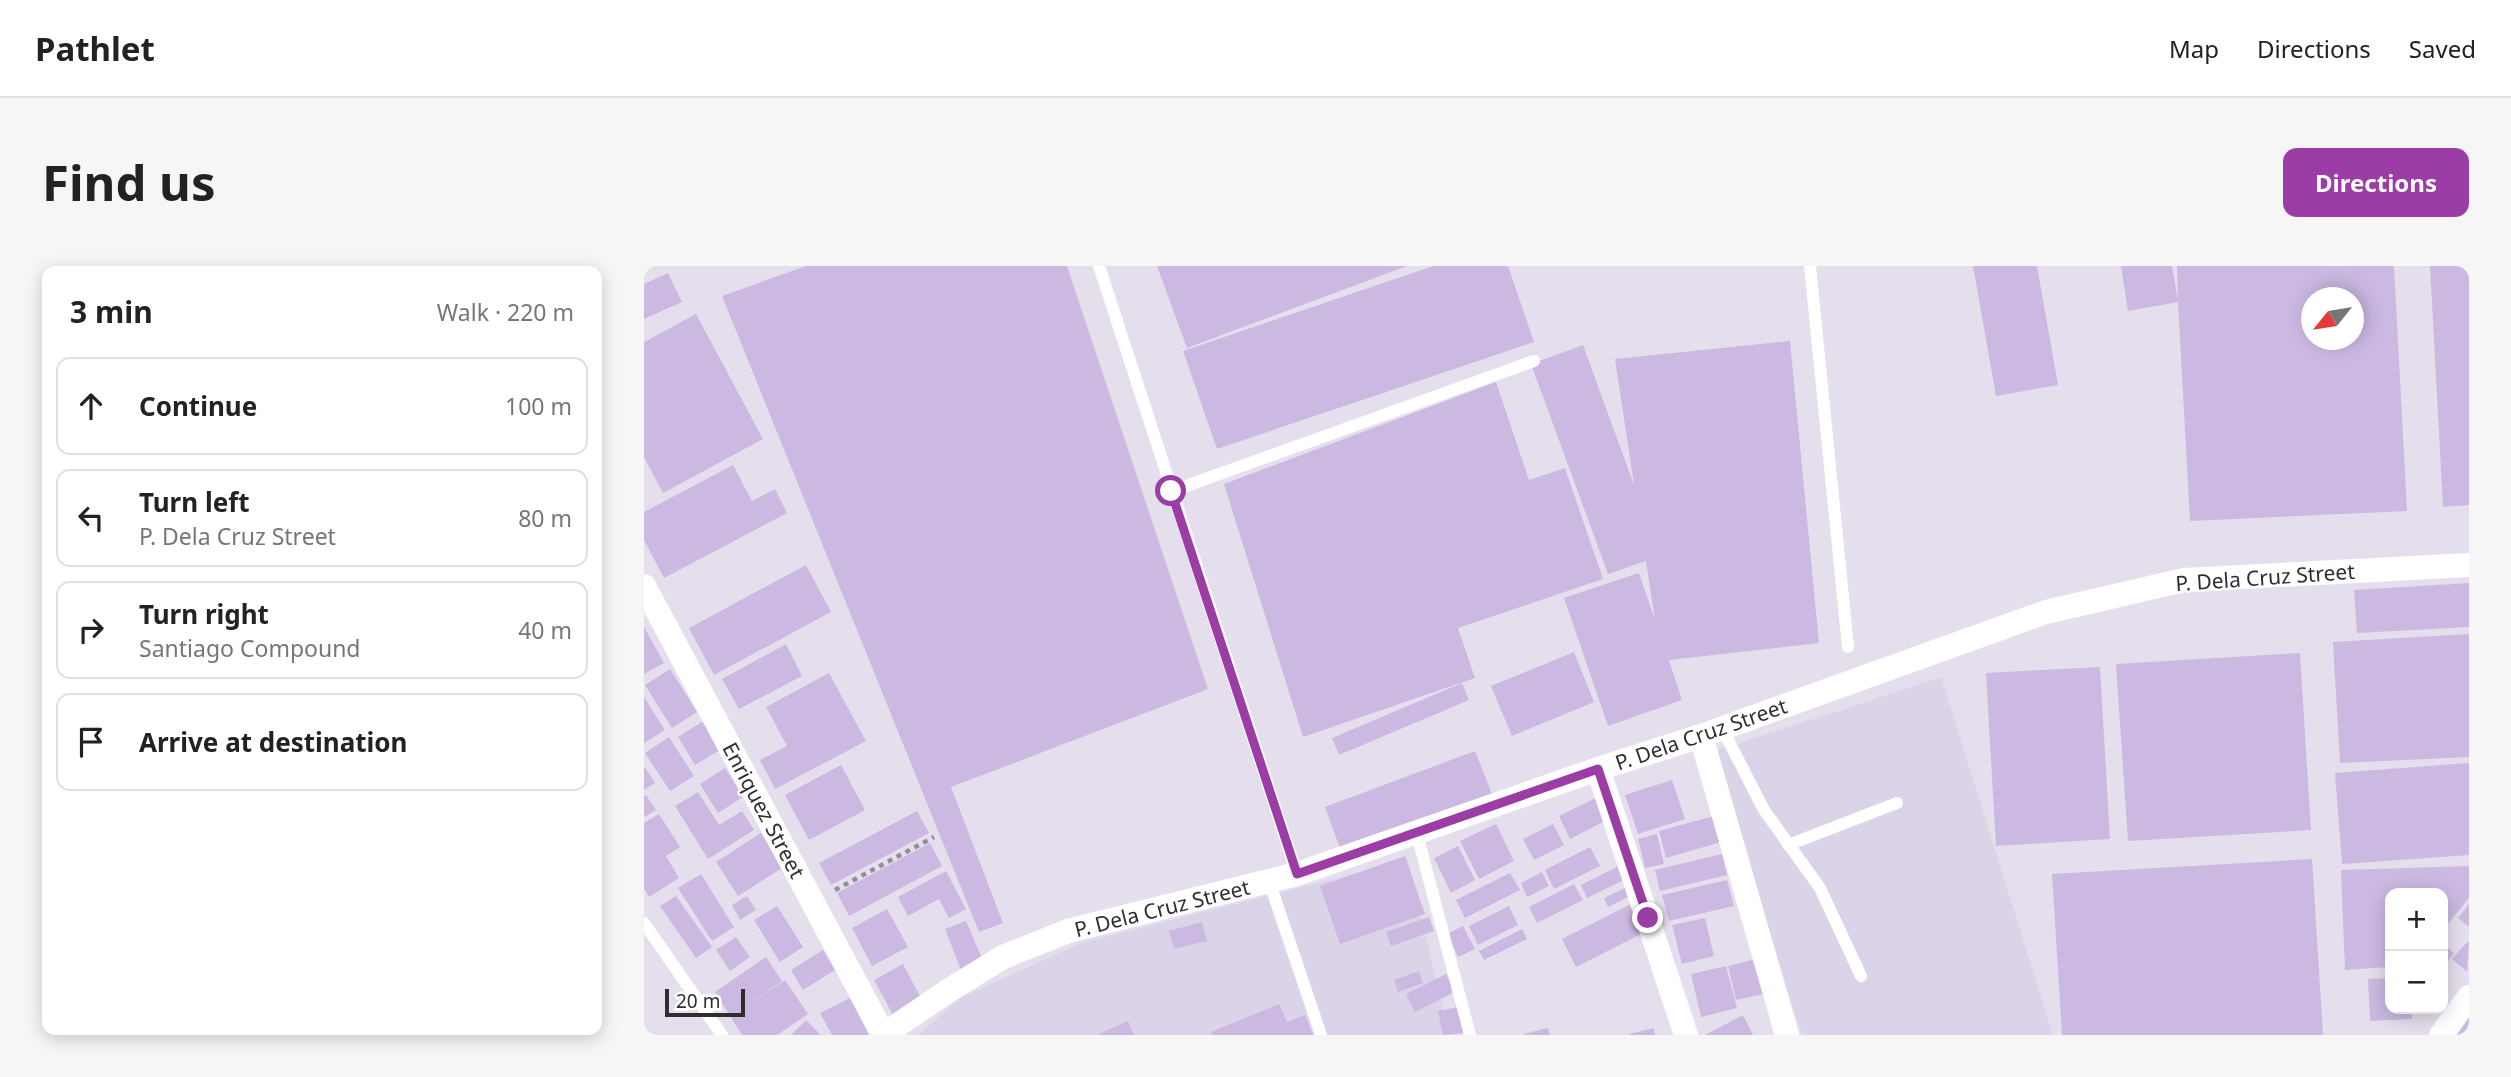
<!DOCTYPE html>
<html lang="en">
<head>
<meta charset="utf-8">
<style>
	:root { --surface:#fff; --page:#f6f6f6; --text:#222; --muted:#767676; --line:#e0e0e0; --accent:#9c3da5 }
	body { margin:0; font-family:"Noto Sans",sans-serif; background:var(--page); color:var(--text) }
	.controls { position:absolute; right:21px; bottom:21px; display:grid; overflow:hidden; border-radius:14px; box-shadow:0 4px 18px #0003 }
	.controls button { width:63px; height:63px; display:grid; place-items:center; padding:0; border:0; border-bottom:2px solid var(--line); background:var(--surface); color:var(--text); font:35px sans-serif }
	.compass { position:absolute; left:1657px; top:21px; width:63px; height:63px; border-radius:50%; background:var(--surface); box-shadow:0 4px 18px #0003; rotate:240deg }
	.scale { position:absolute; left:21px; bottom:18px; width:80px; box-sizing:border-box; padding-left:7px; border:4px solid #2f2d32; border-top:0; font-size:19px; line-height:24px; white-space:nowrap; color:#2f2d32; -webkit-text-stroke:5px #fff; paint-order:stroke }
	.stop { position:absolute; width:21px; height:21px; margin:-16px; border:5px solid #9c3da5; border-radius:50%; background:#fff }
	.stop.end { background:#9c3da5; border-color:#fff; box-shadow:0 2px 7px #0008 }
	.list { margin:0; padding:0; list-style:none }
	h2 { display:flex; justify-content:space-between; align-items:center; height:91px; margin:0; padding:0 28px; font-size:30px }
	h2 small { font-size:23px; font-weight:400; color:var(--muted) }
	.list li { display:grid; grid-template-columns:46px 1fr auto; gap:21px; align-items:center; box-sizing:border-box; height:98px; margin:0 14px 14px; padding:0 14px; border:2px solid var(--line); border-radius:14px }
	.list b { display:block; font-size:26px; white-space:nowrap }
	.list p { margin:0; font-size:23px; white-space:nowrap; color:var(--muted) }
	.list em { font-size:23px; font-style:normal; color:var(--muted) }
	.icon { flex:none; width:38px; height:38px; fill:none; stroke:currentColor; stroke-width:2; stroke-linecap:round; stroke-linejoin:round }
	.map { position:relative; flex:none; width:1825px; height:769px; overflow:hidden; border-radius:14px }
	header { display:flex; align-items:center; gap:42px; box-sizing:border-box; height:98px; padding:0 35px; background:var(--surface); border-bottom:2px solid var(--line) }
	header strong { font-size:33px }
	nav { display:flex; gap:38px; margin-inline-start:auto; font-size:24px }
	.intro { display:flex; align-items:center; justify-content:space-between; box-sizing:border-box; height:168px; padding:0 42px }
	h1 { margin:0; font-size:49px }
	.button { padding:18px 32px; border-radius:14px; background:var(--accent); color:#fff; font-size:24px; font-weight:700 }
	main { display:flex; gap:42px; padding:0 42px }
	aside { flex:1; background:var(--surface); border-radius:14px; box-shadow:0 4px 18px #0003 }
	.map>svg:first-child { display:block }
	.built { fill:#dbd3e7 }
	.building { fill:#cbb9e2; fill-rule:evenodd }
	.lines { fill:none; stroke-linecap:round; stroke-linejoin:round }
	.path { stroke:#938f98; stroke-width:4.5; stroke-dasharray:5 5; stroke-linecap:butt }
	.lane { stroke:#fff; stroke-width:12 }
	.street { stroke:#fff; stroke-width:24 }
	.route { stroke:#9c3da5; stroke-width:9 }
	.labels { text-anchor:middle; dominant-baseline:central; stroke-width:5; stroke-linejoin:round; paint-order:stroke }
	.street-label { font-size:21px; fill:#2f2d32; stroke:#fff }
</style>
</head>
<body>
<header>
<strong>Pathlet</strong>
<nav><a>Map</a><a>Directions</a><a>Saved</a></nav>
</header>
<div class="intro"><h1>Find us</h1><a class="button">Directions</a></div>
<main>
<aside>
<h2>3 min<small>Walk · 220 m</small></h2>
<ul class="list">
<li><svg class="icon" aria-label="ahead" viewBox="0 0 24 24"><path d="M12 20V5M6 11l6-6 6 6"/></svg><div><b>Continue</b></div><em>100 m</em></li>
<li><svg class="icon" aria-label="left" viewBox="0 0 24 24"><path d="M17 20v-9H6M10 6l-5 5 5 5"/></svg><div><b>Turn left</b><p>P. Dela Cruz Street</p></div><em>80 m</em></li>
<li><svg class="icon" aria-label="right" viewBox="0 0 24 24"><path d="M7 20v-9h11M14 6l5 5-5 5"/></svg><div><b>Turn right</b><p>Santiago Compound</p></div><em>40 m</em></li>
<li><svg class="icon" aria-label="arrive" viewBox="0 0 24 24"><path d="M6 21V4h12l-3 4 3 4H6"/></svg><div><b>Arrive at destination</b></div></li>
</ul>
</aside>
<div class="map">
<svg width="1825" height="769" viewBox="0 0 1825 769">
	<rect width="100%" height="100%" fill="#e5dfed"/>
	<!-- built -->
	<path class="built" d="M1297 411 1409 769H1158L1068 486Z
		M764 594 805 769H274L316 732 437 677Z"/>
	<!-- building -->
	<path class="building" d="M162 0H423L564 423 307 521 359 657 335 666 78 30Z
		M513 0H763L543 82Z
		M789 0H864L890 76 573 183 539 85Z
		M1329 0H1393L1414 119 1352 130Z
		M1477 0H1528L1534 35 1533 0H1750L1763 245 1546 255 1534 36 1484 45ZM1668 32H1710V74H1668Z
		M1786 0H1825V239L1799 241Z
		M24 7 38 36 0 53V18Z
		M52 48 119 173 19 227 0 191V76Z
		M1146 75 1175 377 1025 394 1038 434 964 460 920 332 995 307 1011 354 1002 295 964 308 887 98 939 79 990 219 971 93Z
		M852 116 885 214 921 202 959 313 814 362 831 412 659 471 580 218Z
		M89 199 108 235 131 223 143 247 20 312 0 274V246Z
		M162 299 187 346 70 409 45 362Z
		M1825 317V361L1713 367 1710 324Z
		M0 361 20 397 0 408Z
		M1825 368V491L1696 497 1689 376Z
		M142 378 158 410 95 443 78 413Z
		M930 386 950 436 868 470 847 420Z
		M1656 387 1667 564 1484 575 1472 398Z
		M1456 401 1466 573 1352 580 1342 407Z
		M26 403 53 446 28 462 1 419Z
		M185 407 222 475 131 523 116 494 143 480 122 441Z
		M818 417 825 434 695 489 688 472Z
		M0 431 21 464 0 477Z
		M61 454 79 482 51 499 34 471Z
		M25 471 50 510 26 525 1 487Z
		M831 485 848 528 697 585 681 541Z
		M1825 497V589L1698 598 1691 507Z
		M197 499 221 544 165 574 141 529Z
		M0 500 11 517 0 524Z
		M81 502 99 531 74 547 56 518Z
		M1028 514 1041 553 994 568 981 529Z
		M54 526 75 559 98 545 110 564 64 593 31 540Z
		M2 529 12 544 0 551V530Z
		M956 530 967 552 926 573 915 550Z
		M273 545 285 567 187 619 175 597Z
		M15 548 36 581 22 590 35 612 5 631 0 622V557Z
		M1077 548 1084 574 1022 592 1015 565Z
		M852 558 870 595 835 613 816 575Z
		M909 558 920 579 890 594 879 573Z
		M117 567 138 602 94 630 72 596Z
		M1013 568 1020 598 1001 602 994 573Z
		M286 577 298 600 205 650 193 627Z
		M814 580 831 614 807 627 790 592Z
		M946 581 956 600 910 623 901 604Z
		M1078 588 1083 609 1016 625 1011 604Z
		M761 590 781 648 696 678 676 620Z
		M1668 593 1679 769H1418L1408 608Z
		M979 598 986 611 943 632 937 619Z
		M1825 600V632L1799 664V627H1746V701L1701 704 1697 604Z
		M302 605 322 643 305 652 295 633 264 650 254 631Z
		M898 606 905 620 883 631 877 617Z
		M866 607 876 624 821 652 812 634Z
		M57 608 90 661 68 675 34 622Z
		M1083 614 1090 640 1025 655 1018 629Z
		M930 618 939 634 893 657 885 641Z
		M985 620 990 628 964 641 960 632Z
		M32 630 68 681 52 692 16 640Z
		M103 630 112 644 96 654 88 639Z
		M989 637 1003 665 932 701 918 673Z
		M1825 638V661L1814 652Z
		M133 640 159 681 136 696 110 654Z
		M865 640 874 659 834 679 825 660Z
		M243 643 264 681 228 700 208 662Z
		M785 651 790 665 747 680 742 666Z
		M1061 652 1070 690 1038 698 1028 659Z
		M322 655 339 695 317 704 301 663Z
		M558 656 563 675 530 683 525 665Z
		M819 660 831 683 814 691 803 668Z
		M878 663 883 673 840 694 835 685Z
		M92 671 106 691 86 705 72 684Z
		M1823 676 1825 677 1823 706 1808 693Z
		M1799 678 1810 687 1799 701Z
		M179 684 191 704 159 724 147 704Z
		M122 691 138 715 102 740 141 714 164 748 133 769H98L71 726Z
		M1116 692 1124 727 1092 734 1084 700Z
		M259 698 278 734 249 749 230 714Z
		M1082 700 1093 742 1057 751 1047 708Z
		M775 705 779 717 754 726 750 714Z
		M802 708 811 726 771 746 762 728Z
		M1746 712V743H1767L1768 753 1726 755 1724 713Z
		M206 732 225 769H188L176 747Z
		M635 738 643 756 661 749 669 769H568L567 766Z
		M818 740 824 767 799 769 794 745Z
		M1099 749 1109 769H1061Z
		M1825 751V769H1813Z
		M162 754 177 769H147Z
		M484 755 490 769H453Z
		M904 762 906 769H880V768Z
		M1010 762 1011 769H986V768Z"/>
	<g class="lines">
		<!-- path -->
		<path class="path" d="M191 624 290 571"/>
		<!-- lane -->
		<path class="lane" d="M455 0 653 608
			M1166 0 1204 381
			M528 225 890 95
			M1078 462 1120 544 1176 622 1217 710
			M773 568 826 769
			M1144 579 1253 537
			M625 615 677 769
			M0 657 78 769"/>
		<!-- street -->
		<path class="street" d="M0 320 239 768
			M1057 470 1143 769
			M954 503 1042 769
			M239 769 304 725 359 691 424 665 653 608 954 503 1057 470 1402 346 1540 314 1825 299
			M1797 769 1825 731"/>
	</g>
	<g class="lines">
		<!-- route -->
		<path class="route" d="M527 225 653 608 954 503 1004 652"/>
	</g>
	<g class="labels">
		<!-- street labels -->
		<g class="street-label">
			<text transform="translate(1621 311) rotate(-4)">P. Dela Cruz Street</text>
			<text transform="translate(1057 468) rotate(-19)">P. Dela Cruz Street</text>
			<text transform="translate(120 544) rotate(62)">Enriquez Street</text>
			<text transform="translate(518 642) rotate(-14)">P. Dela Cruz Street</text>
		</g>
	</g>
</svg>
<div class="controls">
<button>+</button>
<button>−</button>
</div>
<svg class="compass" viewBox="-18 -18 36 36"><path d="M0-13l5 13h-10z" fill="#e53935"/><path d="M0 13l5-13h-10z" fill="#767676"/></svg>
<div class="scale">20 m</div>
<div class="stop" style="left:527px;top:225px"></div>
<div class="stop end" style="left:1004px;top:652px"></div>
</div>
</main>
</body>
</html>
